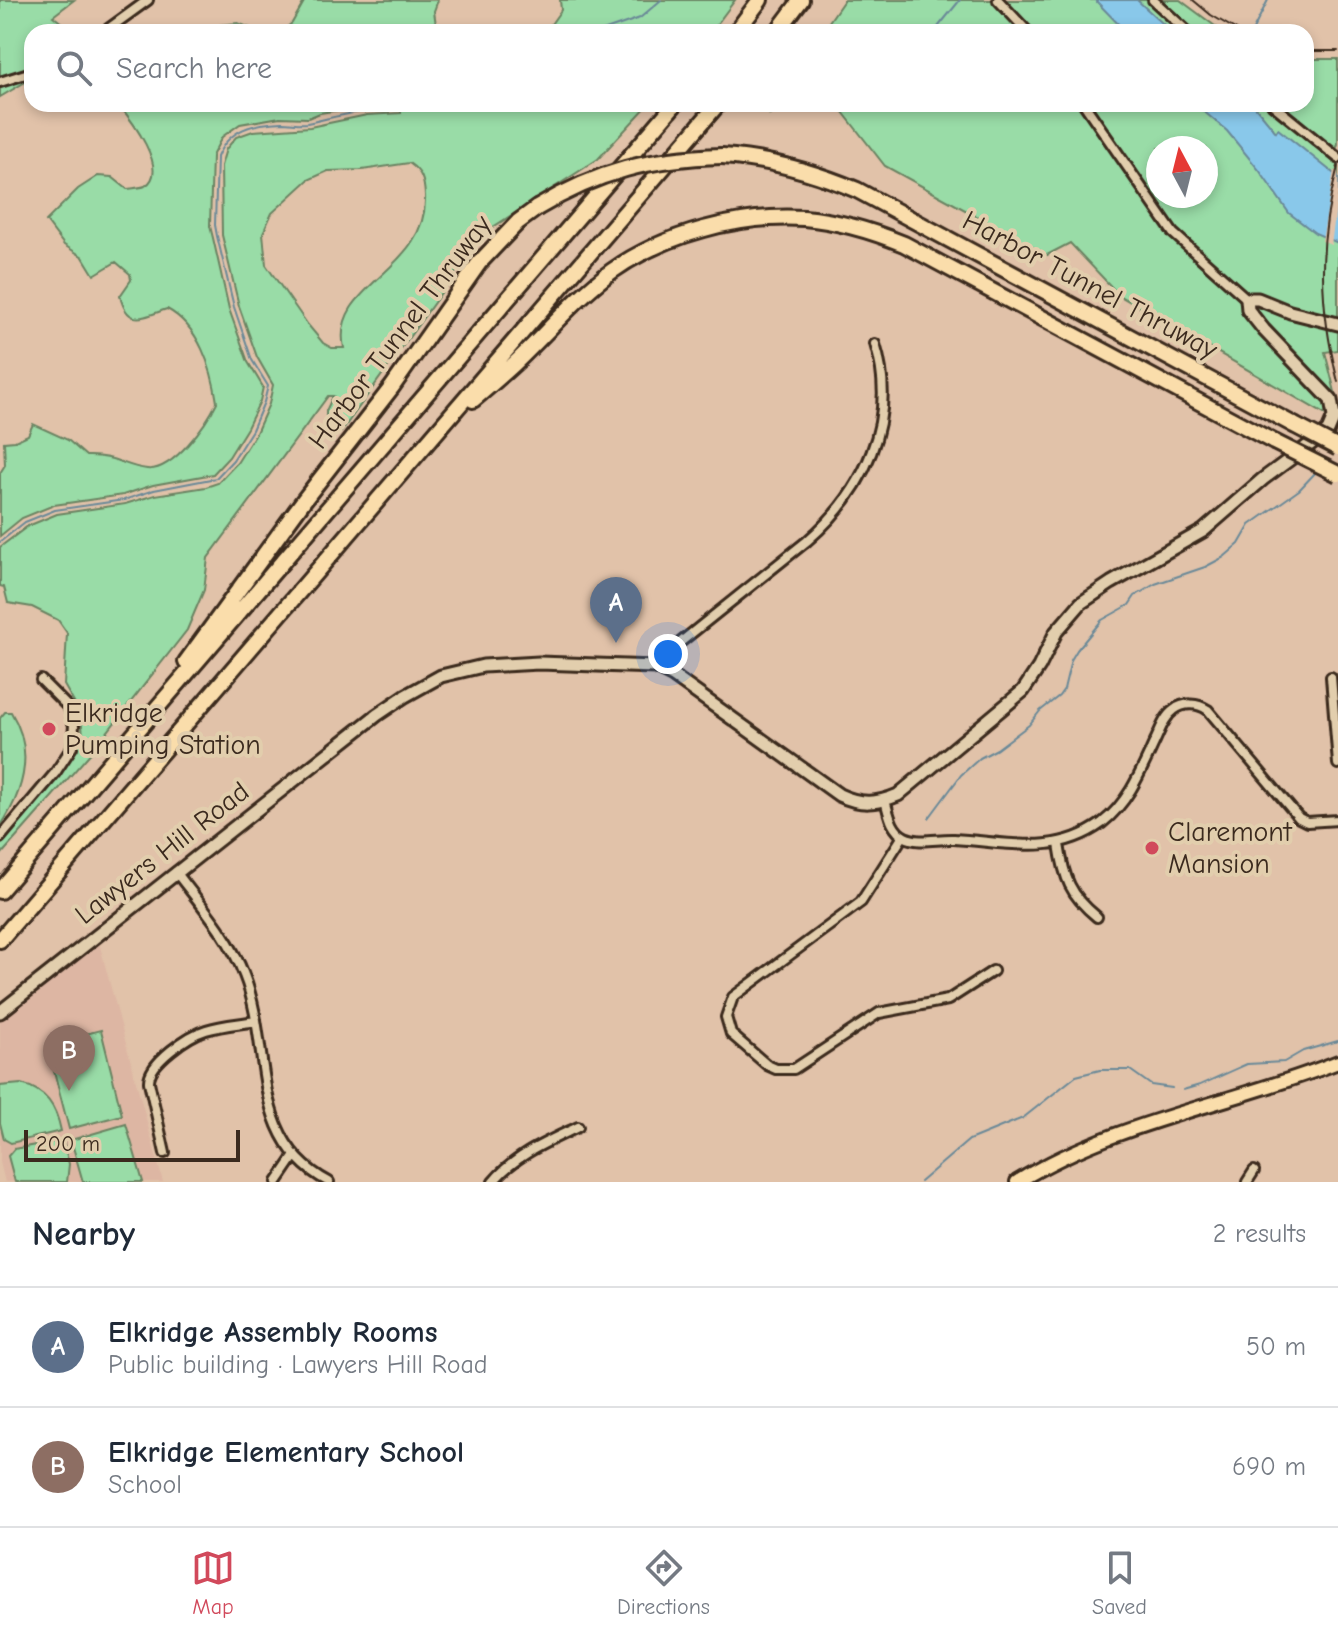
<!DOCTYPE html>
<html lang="en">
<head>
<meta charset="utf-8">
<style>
	:root { --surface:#fff; --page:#f2f2f3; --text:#1f2937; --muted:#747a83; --line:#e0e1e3; --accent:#d1495b }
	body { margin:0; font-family:"Comic Neue",sans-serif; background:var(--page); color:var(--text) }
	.compass { position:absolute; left:1146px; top:136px; width:72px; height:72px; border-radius:50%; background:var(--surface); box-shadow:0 4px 12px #0003; rotate:353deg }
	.scale { position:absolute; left:24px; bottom:20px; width:216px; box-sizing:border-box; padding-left:8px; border:4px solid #3b2a1e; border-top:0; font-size:22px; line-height:28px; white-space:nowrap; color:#3b2a1e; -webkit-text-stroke:6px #e2cead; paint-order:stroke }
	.you { position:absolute; left:668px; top:654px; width:28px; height:28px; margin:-20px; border:6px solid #fff; border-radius:50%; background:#1a73e8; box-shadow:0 0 0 12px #1a73e833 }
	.badge { display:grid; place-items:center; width:52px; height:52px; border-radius:50%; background:var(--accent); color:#fff; font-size:26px; font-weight:700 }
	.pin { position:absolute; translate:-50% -66px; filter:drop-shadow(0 2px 4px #0008) }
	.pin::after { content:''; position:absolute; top:42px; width:28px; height:24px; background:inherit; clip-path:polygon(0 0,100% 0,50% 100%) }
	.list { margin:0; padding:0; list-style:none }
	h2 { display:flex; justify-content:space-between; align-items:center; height:104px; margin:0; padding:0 32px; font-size:34px }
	h2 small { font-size:26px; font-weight:400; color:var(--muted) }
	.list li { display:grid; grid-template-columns:52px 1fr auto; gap:24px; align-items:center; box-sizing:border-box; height:120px; padding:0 32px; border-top:2px solid var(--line) }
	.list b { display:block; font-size:30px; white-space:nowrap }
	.list p { margin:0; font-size:26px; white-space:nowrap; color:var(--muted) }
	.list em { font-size:26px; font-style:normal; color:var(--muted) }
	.icon { flex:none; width:44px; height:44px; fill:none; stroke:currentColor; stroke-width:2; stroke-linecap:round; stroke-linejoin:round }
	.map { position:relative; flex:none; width:1338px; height:1182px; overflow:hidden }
	.search { position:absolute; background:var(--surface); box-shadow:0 4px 12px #0003; left:24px; right:24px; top:24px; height:88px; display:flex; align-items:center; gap:20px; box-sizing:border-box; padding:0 28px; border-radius:24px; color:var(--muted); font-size:30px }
	.sheet { height:344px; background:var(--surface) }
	nav { display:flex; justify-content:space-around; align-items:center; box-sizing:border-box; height:112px; border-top:2px solid var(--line); background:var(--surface); font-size:22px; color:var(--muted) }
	nav a { display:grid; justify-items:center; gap:4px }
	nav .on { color:var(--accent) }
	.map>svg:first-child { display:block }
	.built { fill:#ddb6a3 }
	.green { fill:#99dca7; stroke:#6a8362; stroke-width:2; fill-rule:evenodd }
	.water { fill:#89c8ea; stroke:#6a8998; stroke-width:2 }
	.pier { fill:#e1c2a9 }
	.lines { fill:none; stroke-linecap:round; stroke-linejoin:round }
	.stream { stroke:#6a8998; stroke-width:2 }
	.street-casing { stroke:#3b2a1e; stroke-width:14 }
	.secondary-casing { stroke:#3b2a1e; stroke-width:17 }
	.primary-casing { stroke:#3b2a1e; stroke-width:18 }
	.highway-casing { stroke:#3b2a1e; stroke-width:20 }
	.street { stroke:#e2cead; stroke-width:8 }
	.secondary { stroke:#e2cead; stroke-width:11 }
	.primary { stroke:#faddab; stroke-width:12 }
	.highway { stroke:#faddab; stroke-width:14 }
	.rail { stroke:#3b2a1e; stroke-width:2 }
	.highway-bridge-casing { stroke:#3b2a1e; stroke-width:20; stroke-linecap:butt }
	.highway-bridge { stroke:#faddab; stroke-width:14 }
	.poi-dot { fill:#d1495b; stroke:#e2cead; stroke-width:3 }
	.labels { text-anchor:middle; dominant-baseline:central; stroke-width:8; stroke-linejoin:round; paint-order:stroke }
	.street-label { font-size:28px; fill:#3b2a1e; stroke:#e2cead }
	.poi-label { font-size:28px; fill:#3b2a1e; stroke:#e2cead; text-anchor:start }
</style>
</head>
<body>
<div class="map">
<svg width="1338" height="1182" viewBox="0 0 1338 1182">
	<rect width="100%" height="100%" fill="#e1c2a9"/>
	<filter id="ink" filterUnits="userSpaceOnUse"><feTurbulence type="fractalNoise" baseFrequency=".0125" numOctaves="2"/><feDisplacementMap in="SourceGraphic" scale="16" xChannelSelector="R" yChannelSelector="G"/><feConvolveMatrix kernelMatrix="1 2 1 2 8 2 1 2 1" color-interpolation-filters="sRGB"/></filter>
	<g filter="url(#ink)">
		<!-- built -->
		<path class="built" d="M98 939 163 1182H5L0 1162V1019Z"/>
		<!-- green -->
		<path class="green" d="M0 0H74L53 16 73 32H32V78L0 97Z
			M305 0H438L434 11 437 32H281L292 23Z
			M560 0H735L711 32H549L547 30 561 10Z
			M844 0H1180L1223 32H822Z
			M238 23 260 32H209L219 25Z
			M1306 59H1338V144L1335 152 1338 154V350L1325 352 1336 396 1326 415 1120 296 1070 243 1047 255 885 166 839 107 770 114 776 104H1306ZM1158 148H1206V196H1158Z
			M118 104H377L320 113 308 118 280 117 240 124 222 137 212 156 210 226 213 238 229 309 248 362 263 387 260 401 247 428 229 457 213 474 153 485 123 495 54 505 22 518 0 536V473L5 465 4 442 15 441 28 435 33 424 68 440 86 456C115 455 123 466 147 469 173 472 207 423 217 402 212 368 199 326 167 309 143 317 128 328 120 296L131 280 130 274 116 262 94 275 83 257 64 245 46 221 78 189 98 176 112 177 127 189C132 188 141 188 145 186 171 171 130 118 118 104Z
			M400 104H649L598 159 484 233 341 432H330L326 428V411L333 396H328L208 558 204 590 187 630 94 749 0 856V845L83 736 81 715 64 685 67 633 58 620 32 607 8 603 4 587 0 586V547L28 526 57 514 125 504 155 495 206 487 218 483 237 463 256 433 269 404 273 385 257 357 239 306 222 235 221 166 226 149 236 137 253 131 310 127 367 115 401 113ZM409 163C422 172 424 180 425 195 429 271 330 284 344 348H332L323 343 308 325 266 265 263 233 272 213 308 180 328 171 362 170Z
			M5 712H11C35 751 24 791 0 827V718Z
			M101 1030 122 1115 69 1129 47 1044Z
			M21 1084C46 1090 56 1106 61 1131L11 1143 4 1139 0 1123V1086Z
			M126 1124 143 1182H83L71 1140Z
			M63 1140 69 1164 67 1182H15L8 1156 14 1149Z"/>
		<!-- water -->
		<path class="water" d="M1095 0H1137L1172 32H1126Z
			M1195 104H1253L1276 132 1278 129 1338 177V243L1315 233 1289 213 1259 170 1227 131Z"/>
		<!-- pier -->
		<path class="pier" d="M1334 170 1338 172V194L1331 245 1322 241Z"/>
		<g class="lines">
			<!-- stream -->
			<path class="stream" d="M1253 30 1268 0
				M600 32 640 18 661 0
				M934 32 960 0
				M0 542 25 522 55 510 124 500 154 490 216 478 233 460 252 430 264 402 268 386 252 360 234 307 217 236 215 225 217 157C229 129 253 123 283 122 291 122 299 124 307 123 331 118 355 111 380 109 405 106 428 111 453 104
				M929 818 961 775 980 758 997 749 1029 725 1040 711 1059 696 1064 689 1071 660 1077 650 1102 620 1129 605 1135 596 1155 584 1205 567 1224 557 1239 544 1250 525 1299 490 1317 471
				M1183 1090 1200 1085 1247 1064 1284 1062 1303 1051 1338 1041
				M920 1182 969 1140 1023 1118 1076 1076 1100 1070H1130L1151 1085 1172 1088"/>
			<!-- street casing -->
			<g class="street-casing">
				<path id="street" d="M998 0 1028 32
					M1153 0 1188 32
					M104 32 148 0
					M0 82 32 72
					M1084 104 1173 233 1247 299
					M1272 104 1338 158
					M655 667 677 645 807 541C864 492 899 420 875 344
					M1331 677 1338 764
					M885 800C889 814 891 830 905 837 919 844 938 838 954 839 1007 842 1055 857 1102 823 1129 802 1141 771 1155 741 1160 731 1164 717 1174 710 1184 702 1198 703 1208 710L1299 818 1307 822 1338 820
					M903 836 861 902 733 997 726 1017 731 1034 767 1065 776 1069H794L879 1013 948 1000 993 971
					M0 838 55 773 72 747 74 726 69 708 41 680
					M1059 844C1064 878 1070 895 1097 917
					M176 872C200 904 230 937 244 975 273 1048 247 1139 329 1182
					M165 1153 149 1082C148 1063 189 1035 206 1030 222 1025 239 1024 256 1021
					M277 1182 294 1157
					M493 1182C515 1155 547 1142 578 1127
					M1247 1182 1254 1171"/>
			</g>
			<!-- secondary casing -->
			<g class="secondary-casing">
				<path id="secondary" d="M0 1012 377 715 405 696 441 676 483 666 539 663 655 667 673 676 839 795C860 805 877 804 898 795L1023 691 1039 667 1056 632 1081 603 1111 583 1203 531 1263 479 1328 431 1334 417 1331 400 1264 330 1248 310 1247 299H1258L1290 312 1338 324"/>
			</g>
			<!-- primary casing -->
			<g class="primary-casing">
				<path id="primary" d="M1017 1182C1118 1120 1230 1105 1338 1062"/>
			</g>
			<!-- highway casing -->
			<g class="highway-casing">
				<path id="highway" d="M736 32 760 0
					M777 32 801 0
					M722 156C768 159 814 172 857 190L1294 425
					M473 400C487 388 501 376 514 364 547 333 575 298 612 271 664 234 740 214 804 218 838 221 872 231 904 244L1274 442
					M186 662 304 500 392 387 479 263 518 222 537 208
					M0 891 675 104
					M0 940 718 104"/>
			</g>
			<!-- street -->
			<use href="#street" class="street"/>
			<!-- secondary -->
			<use href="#secondary" class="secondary"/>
			<!-- primary -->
			<use href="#primary" class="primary"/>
			<!-- highway -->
			<use href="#highway" class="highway"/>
			<!-- rail -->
			<path class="rail" d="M1193 0 1211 15 1240 32
				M1306 51H1338
				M1338 166C1317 244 1319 305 1338 382"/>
			<!-- highway-bridge casing -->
			<g class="highway-bridge-casing">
				<path id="highway-bridge" d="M537 208C598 171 651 158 722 156
					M1294 425 1338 448
					M1274 442 1338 474"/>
			</g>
			<!-- highway-bridge -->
			<use href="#highway-bridge" class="highway-bridge"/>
		</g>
	</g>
	<!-- markers -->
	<g class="poi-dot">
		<circle cx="49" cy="729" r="8"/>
		<circle cx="1152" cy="848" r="8"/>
	</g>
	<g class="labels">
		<!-- street labels -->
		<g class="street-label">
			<text transform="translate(1090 285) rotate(28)">Harbor Tunnel Thruway</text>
			<text transform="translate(400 332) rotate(-53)">Harbor Tunnel Thruway</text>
			<text transform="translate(162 853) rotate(-38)">Lawyers Hill Road</text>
		</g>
		<!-- poi labels -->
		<g class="poi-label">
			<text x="65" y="713">Elkridge<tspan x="65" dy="32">Pumping Station</tspan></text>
			<text x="1168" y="832">Claremont<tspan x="1168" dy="32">Mansion</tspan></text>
		</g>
	</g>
</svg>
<svg class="compass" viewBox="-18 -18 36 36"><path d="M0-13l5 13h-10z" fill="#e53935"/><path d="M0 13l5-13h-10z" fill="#747a83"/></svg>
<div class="scale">200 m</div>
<div class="you"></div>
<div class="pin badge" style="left:616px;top:643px;background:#5c6f8a">A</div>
<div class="pin badge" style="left:69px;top:1091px;background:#8d6e63">B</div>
<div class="search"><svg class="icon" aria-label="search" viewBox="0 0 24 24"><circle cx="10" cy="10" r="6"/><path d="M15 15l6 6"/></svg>Search here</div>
</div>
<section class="sheet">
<h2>Nearby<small>2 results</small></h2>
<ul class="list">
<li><span class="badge" style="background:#5c6f8a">A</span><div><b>Elkridge Assembly Rooms</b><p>Public building · Lawyers Hill Road</p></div><em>50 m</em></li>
<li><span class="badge" style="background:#8d6e63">B</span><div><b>Elkridge Elementary School</b><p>School</p></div><em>690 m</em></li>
</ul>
</section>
<nav>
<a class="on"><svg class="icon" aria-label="map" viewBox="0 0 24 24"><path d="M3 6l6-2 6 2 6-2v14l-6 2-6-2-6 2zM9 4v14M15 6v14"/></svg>Map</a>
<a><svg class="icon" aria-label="directions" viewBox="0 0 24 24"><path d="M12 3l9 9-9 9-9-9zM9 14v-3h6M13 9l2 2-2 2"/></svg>Directions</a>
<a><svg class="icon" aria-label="saved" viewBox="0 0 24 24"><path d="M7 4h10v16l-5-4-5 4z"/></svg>Saved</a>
</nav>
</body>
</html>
